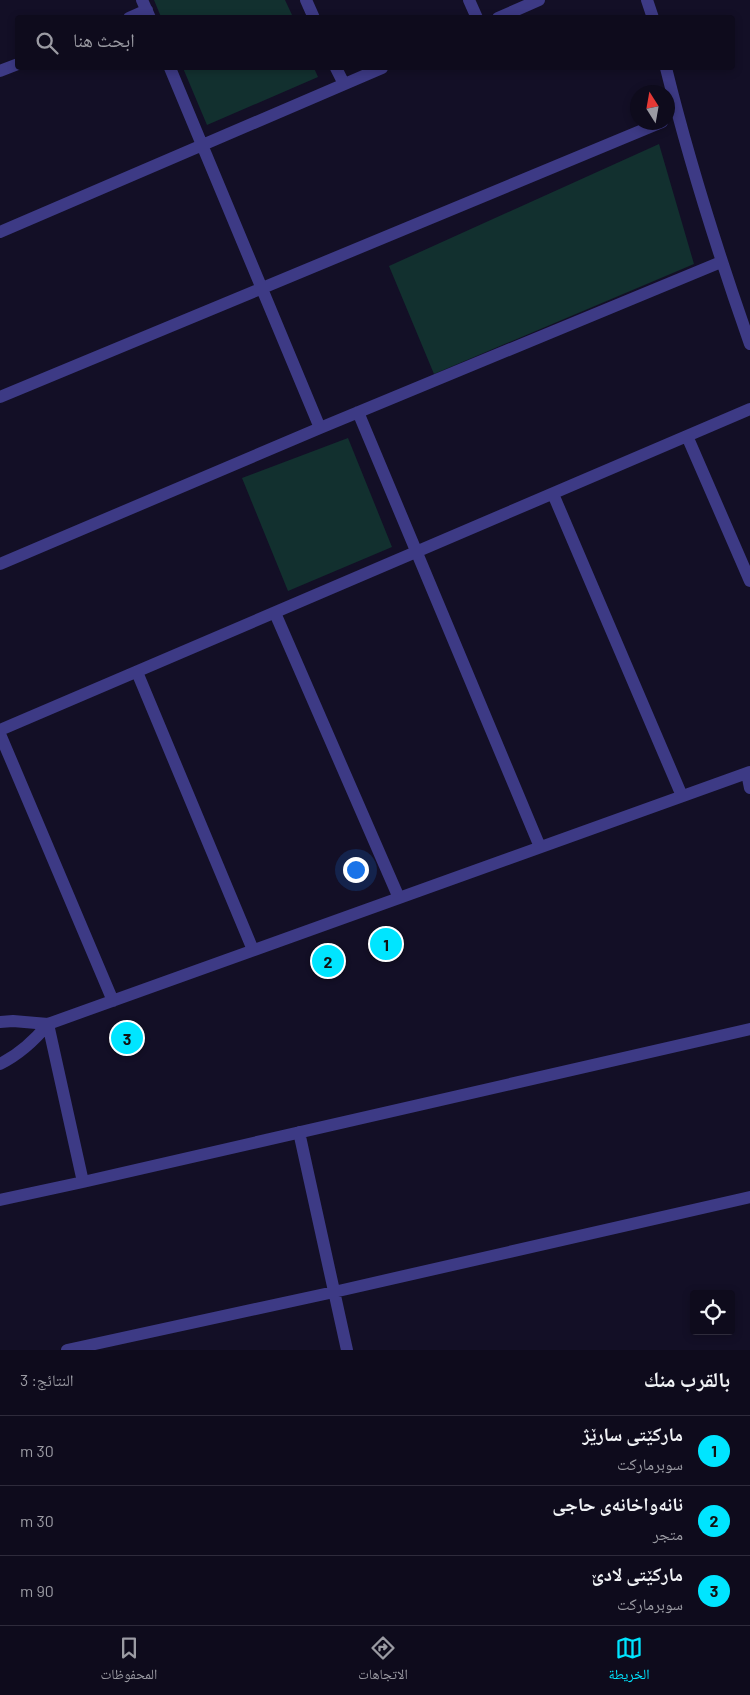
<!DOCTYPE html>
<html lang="ar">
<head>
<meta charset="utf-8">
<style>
	:root { --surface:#0e0b1c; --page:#1c1929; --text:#f1f3f6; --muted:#9b9ba3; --line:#2e2b3b; --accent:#00e5ff }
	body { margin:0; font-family:Barlow,"Noto Naskh Arabic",sans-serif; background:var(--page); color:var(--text); direction:rtl }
	.controls { position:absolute; right:15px; bottom:15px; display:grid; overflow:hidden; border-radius:5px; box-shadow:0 2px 8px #0003 }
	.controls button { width:45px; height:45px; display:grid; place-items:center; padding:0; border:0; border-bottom:1px solid var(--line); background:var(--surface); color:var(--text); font:25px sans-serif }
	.compass { position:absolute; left:630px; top:85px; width:45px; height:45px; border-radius:50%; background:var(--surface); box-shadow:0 2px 8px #0003; rotate:349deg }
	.you { position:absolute; left:355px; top:869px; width:18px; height:18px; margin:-12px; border:4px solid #fff; border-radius:50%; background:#1a73e8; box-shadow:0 0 0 8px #1a73e833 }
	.badge { display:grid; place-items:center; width:32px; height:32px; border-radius:50%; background:var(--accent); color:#111; font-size:16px; font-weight:700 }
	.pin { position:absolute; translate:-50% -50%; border:2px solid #fff; box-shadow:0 1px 5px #0006 }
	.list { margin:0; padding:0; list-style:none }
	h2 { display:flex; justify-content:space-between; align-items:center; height:65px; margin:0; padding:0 20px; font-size:21px }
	h2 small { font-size:16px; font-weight:400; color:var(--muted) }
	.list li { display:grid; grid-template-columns:32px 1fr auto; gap:15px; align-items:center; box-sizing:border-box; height:70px; padding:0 20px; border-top:1px solid var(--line) }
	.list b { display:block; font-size:19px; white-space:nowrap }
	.list p { margin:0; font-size:16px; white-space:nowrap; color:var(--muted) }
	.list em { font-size:16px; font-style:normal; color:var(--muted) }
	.icon { flex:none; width:28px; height:28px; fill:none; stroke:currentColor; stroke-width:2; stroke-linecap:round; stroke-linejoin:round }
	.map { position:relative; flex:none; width:750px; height:1350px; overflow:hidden; direction:ltr }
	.search { position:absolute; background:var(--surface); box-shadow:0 2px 8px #0003; left:15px; right:15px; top:15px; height:55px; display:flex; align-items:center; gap:12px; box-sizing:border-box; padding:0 18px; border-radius:5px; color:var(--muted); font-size:19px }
	.sheet { height:275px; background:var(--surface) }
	nav { display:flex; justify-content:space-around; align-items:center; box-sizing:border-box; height:70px; border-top:1px solid var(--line); background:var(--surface); font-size:14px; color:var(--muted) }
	nav a { display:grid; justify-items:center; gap:2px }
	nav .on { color:var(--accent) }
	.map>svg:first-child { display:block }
	.green { fill:#12302f }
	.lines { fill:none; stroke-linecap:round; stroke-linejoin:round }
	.minor { stroke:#3d3a85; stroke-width:12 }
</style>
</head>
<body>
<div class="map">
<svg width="750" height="1350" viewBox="0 0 750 1350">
	<rect width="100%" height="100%" fill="#130f26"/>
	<!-- green -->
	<path class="green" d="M154 0H285L293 17H161Z
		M183 68H314L318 77 207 125Z
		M659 144 694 264 434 374 389 266Z
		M348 438 392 547 288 591 242 478Z"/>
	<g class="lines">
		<!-- minor -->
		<path class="minor" d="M142 0 150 18
			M306 0 314 18
			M469 0 477 18
			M647 0 653 18
			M129 18 147 10
			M498 18 539 0
			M170 68 320 428
			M336 68 344 84
			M666 68C689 161 718 253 750 344
			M0 71 18 64
			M0 232 382 68
			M0 397 662 122
			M358 412 540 847
			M687 436 750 581
			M553 494 682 796
			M0 564 320 428 721 262
			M275 613 399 898
			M137 672 253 950
			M0 730 750 409
			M0 734 113 1001
			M747 773 750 788
			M0 1022 13 1021 48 1024 750 772
			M48 1024 83 1182
			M0 1064C20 1054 34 1041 48 1024
			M299 1132 347 1350
			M0 1200 83 1182 750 1029
			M67 1350 334 1292 750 1197"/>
	</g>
</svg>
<div class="controls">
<button><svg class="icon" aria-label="locate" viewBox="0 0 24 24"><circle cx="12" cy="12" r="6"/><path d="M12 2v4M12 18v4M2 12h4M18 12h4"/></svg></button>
</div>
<svg class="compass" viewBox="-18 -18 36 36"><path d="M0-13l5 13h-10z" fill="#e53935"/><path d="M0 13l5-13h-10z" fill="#9b9ba3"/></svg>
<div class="you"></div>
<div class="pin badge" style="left:386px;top:944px">1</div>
<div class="pin badge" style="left:328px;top:961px">2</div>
<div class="pin badge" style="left:127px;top:1038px">3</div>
<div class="search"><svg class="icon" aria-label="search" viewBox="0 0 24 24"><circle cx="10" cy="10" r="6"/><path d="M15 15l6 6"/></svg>ابحث هنا</div>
</div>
<section class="sheet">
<h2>بالقرب منك<small>النتائج: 3</small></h2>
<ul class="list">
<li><span class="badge">1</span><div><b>مارکێتی سارێژ</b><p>سوبرماركت</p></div><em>30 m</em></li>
<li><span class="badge">2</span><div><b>نانەواخانەی حاجی</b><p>متجر</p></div><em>30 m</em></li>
<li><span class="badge">3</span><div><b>ماركێتی لادێ</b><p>سوبرماركت</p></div><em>90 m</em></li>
</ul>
</section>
<nav>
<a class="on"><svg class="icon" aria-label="map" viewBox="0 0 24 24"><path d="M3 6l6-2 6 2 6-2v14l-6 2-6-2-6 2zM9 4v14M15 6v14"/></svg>الخريطة</a>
<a><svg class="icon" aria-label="directions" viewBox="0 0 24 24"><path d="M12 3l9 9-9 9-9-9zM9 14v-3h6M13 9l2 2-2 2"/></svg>الاتجاهات</a>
<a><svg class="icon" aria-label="saved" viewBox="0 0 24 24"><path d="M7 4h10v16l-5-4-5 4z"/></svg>المحفوظات</a>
</nav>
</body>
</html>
